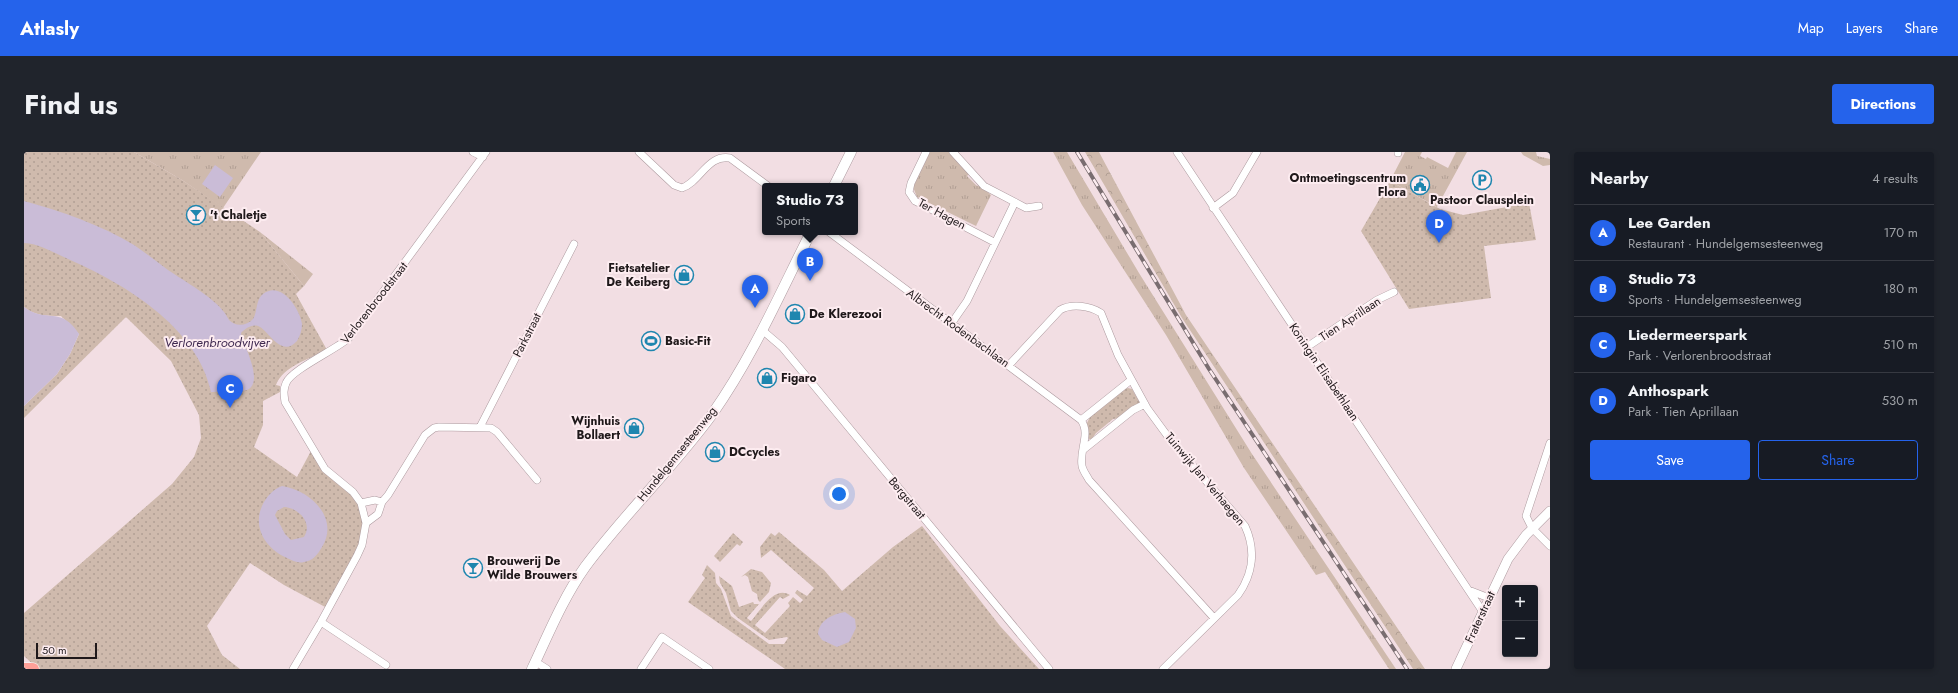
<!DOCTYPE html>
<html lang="en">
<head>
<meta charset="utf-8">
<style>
	:root { --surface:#171b24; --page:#20242c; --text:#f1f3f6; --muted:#9ea1a6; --line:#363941; --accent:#2563eb }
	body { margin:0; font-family:Jost,sans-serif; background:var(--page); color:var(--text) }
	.controls { position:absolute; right:12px; bottom:12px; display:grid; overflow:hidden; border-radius:4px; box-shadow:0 2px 6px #0003 }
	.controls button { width:36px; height:36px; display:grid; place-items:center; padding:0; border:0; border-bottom:1px solid var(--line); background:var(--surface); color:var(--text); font:20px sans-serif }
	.scale { position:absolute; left:12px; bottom:10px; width:61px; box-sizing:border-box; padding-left:4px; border:2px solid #1f181a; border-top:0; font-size:11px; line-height:14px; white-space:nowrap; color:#1f181a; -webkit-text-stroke:3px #fdecf0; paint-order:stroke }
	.you { position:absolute; left:815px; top:342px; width:14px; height:14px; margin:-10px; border:3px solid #fff; border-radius:50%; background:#1a73e8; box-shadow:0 0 0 6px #1a73e833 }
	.badge { display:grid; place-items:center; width:26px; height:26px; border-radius:50%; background:var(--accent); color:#fff; font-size:13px; font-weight:700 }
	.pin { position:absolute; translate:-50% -33px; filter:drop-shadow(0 1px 2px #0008) }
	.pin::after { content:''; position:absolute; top:21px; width:14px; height:12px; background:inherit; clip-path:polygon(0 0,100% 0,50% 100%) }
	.popup { position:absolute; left:738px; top:31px; width:96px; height:52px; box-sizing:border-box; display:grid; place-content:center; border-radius:4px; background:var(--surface); filter:drop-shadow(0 1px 3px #0005); font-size:13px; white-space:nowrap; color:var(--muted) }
	.popup b { font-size:15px; color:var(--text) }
	.popup::after { content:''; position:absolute; left:50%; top:100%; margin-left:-8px; border:8px solid transparent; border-top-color:var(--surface) }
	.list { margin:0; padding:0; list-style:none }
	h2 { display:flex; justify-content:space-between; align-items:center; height:52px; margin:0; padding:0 16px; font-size:17px }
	h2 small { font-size:13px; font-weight:400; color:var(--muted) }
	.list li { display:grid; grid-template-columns:26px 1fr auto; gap:12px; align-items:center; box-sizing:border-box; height:56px; padding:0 16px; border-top:1px solid var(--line) }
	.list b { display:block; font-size:15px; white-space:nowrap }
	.list p { margin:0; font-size:13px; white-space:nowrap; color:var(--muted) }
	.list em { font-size:13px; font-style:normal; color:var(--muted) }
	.actions { display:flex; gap:8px; padding:12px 16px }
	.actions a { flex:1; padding:9px 0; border:1px solid var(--accent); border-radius:4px; text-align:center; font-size:14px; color:var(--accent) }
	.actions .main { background:var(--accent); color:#fff }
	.map { position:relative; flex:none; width:1526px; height:517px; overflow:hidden; border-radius:4px }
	header { display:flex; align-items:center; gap:24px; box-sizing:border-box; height:56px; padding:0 20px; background:var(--accent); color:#fff }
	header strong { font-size:19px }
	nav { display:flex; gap:22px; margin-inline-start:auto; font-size:14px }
	.intro { display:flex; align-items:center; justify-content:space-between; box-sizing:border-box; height:96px; padding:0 24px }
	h1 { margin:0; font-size:28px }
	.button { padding:10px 18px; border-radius:4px; background:var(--accent); color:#fff; font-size:14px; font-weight:700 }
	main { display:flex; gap:24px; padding:0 24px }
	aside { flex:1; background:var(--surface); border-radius:4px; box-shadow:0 2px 6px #0003 }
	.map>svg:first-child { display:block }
	.grass { fill:url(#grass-tufts) }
	.forest { fill:url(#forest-crowns) }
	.park { fill:url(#park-dots) }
	.water { fill:#cabcd7; fill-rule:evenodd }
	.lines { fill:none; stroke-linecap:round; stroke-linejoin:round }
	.minor-casing { stroke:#ad9a9f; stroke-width:8 }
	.tertiary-casing { stroke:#ad9a9f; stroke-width:10 }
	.secondary-casing { stroke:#ad9a9f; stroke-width:11 }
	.trunk-casing { stroke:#fff; stroke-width:13 }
	.minor { stroke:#fff; stroke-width:7 }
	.tertiary { stroke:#fff; stroke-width:9 }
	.secondary { stroke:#fff; stroke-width:10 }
	.trunk { stroke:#fea098; stroke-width:12 }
	.rail-casing { stroke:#796d70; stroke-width:4 }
	.rail { stroke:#fdecf0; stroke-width:2.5; stroke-dasharray:8; stroke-linecap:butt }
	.labels { text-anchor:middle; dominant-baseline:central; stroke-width:4; stroke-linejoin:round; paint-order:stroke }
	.poi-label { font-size:12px; font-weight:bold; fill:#1f181a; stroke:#fdecf0; text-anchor:start }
	.street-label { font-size:12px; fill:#1f181a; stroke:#fdecf0 }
	.water-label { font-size:13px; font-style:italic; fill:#402a51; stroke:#fdecf0 }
</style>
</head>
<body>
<header>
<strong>Atlasly</strong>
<nav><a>Map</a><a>Layers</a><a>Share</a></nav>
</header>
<div class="intro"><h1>Find us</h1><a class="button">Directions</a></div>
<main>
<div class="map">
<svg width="1526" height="517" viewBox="0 0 1526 517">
	<defs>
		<pattern id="grass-tufts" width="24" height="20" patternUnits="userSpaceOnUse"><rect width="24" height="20" fill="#cfbaad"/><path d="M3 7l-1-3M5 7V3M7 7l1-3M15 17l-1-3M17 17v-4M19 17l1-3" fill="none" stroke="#b19f94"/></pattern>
		<pattern id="forest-crowns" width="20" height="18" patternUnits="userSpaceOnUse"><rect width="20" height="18" fill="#cfbaad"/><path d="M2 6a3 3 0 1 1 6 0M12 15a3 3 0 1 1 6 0" fill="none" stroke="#b19f94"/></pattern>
		<pattern id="park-dots" width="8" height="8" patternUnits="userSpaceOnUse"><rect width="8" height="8" fill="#cfbaad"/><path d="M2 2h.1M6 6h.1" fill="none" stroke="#b19f94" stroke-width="1.8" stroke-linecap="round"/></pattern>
	</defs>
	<rect width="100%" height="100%" fill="#f2dee3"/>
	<!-- grass -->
	<path class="grass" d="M110 0H237L199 56 158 28Z
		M906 0H925L945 22 943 24 953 34 955 33 967 43 952 74 893 45 889 35Z
		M1029 0H1043L1115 121 1228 302 1372 517H1365L1301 420 1292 423 1220 316 1142 183 1058 53Z
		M1381 0H1398L1396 4 1402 7 1403 5 1424 16 1432 0H1443L1413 55 1366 29Z
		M1497 0H1512L1513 4 1526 7V13L1519 14 1499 3Z
		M236 80 289 122 280 134Z"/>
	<!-- forest -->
	<path class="forest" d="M1061 0H1075L1162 163 1401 517H1389L1158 166Z"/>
	<!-- park -->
	<path class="park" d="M0 0H110L158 28 236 80 280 134 272 142 303 198C286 207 259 214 252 233L256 234V240L239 249V273L230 295 273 325 287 299C302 315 322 332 334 351 352 379 316 430 303 456L260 433 226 411 183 474 198 503 216 517H14L0 504V461L148 332 170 305 177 286 175 263 147 209 102 165 0 266V254L33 222 46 202 55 182 37 164C23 164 11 164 0 155Z
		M1366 29 1416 57 1439 63 1505 51 1512 88 1460 94 1467 146 1385 157 1337 79Z
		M1104 236 1108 237 1116 251 1096 266 1089 267 1072 281 1067 288 1064 286 1063 271 1067 263 1100 237Z
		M898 374 976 474 1015 517H761L664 450 681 426 678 423 683 413 691 421 692 431 697 437 707 464 745 492H760L764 486 763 485 745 488 714 466 707 459 702 441 696 431 695 424 708 434 715 455 729 450 730 452H735L723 466 727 469C736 459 750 433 766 443L759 447 756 445 731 473 741 481 766 454 764 451 769 445 776 451 779 448 771 441 773 438 783 444 790 436 747 398 737 406 736 395 747 381 751 384 755 380 800 418 818 439 869 395Z
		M709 381 719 390 716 394 713 392 696 410 690 404Z
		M727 417 738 420 747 431 745 440 736 450 734 448 733 442 728 439 724 425 721 423 717 425Z"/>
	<!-- water -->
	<path class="water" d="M191 13 209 26 196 45 178 32Z
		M0 49C37 59 77 73 110 93 122 101 133 110 144 118 160 129 189 145 200 160 202 162 203 165 205 168 211 175 223 174 229 167 234 159 231 149 239 142 257 128 276 157 278 172 278 178 276 184 273 189 258 206 245 180 236 175 229 171 222 176 217 181L218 186C222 197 238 228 225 237 218 241 195 239 187 240 173 174 99 131 42 106 28 100 16 92 0 91Z
		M0 155C22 172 37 153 55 182L46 202 33 222 0 254Z
		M258 334C286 338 316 366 298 395 294 402 289 409 280 410 274 412 268 408 263 406 240 396 227 373 240 350 245 342 250 337 258 334ZM260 355C275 356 289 371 280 385L267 388 261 382 251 363 253 359Z
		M821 460 831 467 832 476 825 490 813 495 798 488 794 482C795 468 809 462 821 460Z"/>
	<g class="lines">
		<!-- minor casing -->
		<g class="minor-casing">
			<path id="minor" d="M449 0 459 5
				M615 0 650 33 658 36C676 30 684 2 706 6L744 34
				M902 0 887 31 885 40 891 49 970 90
				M929 0 960 34 1002 56 1015 54
				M1153 0 1459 460
				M1374 1V0
				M1189 56 1209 41 1233 0
				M805 80 1057 268C1067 282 1055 298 1058 314 1059 319 1063 324 1065 328L1190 466
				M927 172 943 149 991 50
				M738 178 758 195 1025 517
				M1283 195 1353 148 1370 140
				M985 213 1036 158C1048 151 1066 154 1077 161L1094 203 1123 256 1145 286 1221 374C1232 398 1229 422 1214 443L1139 517
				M1057 268 1107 228
				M456 275 550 92
				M1526 291 1502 364 1508 376 1526 394
				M1059 298 1109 258 1121 252
				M358 350 364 343 401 283 410 276 415 275 467 276 473 280 513 328
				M337 351 351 348 358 350 354 362 342 371
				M1447 439 1465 446
				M297 470 362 513
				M512 510 523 517
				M269 517 297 470 333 404 338 393 342 371 337 351 329 340 301 317 261 250C260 243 259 238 262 231 267 218 311 198 325 186L462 0
				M617 517 638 485 685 517"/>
		</g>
		<!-- tertiary casing -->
		<g class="tertiary-casing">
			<path id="tertiary" d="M1432 517 1484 407 1502 383 1526 359"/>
		</g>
		<!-- secondary casing -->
		<g class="secondary-casing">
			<path id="secondary" d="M810 34 827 0
				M508 517C524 483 539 446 561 415 601 361 650 315 689 261 729 204 756 141 787 80"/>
		</g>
		<!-- trunk casing -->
		<g class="trunk-casing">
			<path id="trunk" d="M0 517H9"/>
		</g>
		<!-- minor -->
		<use href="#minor" class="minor"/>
		<!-- tertiary -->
		<use href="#tertiary" class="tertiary"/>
		<!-- secondary -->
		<use href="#secondary" class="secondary"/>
		<!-- trunk -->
		<use href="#trunk" class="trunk"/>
		<!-- rail casing -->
		<g class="rail-casing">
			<path id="rail" d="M1053 0 1185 217 1383 517"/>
		</g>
		<!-- rail -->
		<use href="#rail" class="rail"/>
	</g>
	<!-- icons -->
	<defs>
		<g id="parking-ring" transform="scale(1)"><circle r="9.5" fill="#fdecf0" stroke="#1f86af" stroke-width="1.5"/><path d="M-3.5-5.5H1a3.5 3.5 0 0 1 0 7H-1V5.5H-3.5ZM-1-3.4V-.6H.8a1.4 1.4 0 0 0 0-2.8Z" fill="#1f86af"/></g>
		<g id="civic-ring" transform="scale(1)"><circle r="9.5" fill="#fdecf0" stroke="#1f86af" stroke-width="1.5"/><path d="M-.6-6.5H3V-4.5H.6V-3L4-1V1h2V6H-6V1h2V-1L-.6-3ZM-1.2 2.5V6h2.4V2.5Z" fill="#1f86af"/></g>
		<g id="bar-ring" transform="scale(1)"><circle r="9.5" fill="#fdecf0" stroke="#1f86af" stroke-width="1.5"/><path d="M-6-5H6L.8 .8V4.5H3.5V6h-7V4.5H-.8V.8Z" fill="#1f86af"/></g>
		<g id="shop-ring" transform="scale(1)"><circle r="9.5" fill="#fdecf0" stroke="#1f86af" stroke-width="1.5"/><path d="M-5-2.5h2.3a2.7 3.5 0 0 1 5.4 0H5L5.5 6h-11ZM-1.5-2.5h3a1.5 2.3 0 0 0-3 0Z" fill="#1f86af"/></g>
		<g id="stadium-ring" transform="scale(1)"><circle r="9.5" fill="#fdecf0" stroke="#1f86af" stroke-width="1.5"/><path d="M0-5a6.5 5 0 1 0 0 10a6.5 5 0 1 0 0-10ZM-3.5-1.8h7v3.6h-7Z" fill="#1f86af"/></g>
	</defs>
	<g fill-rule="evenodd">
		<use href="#parking-ring" x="1458" y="28"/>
		<use href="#civic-ring" x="1396" y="33"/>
		<use href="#bar-ring" x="172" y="63"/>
		<use href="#shop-ring" x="660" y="123"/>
		<use href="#shop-ring" x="771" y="162"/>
		<use href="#stadium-ring" x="627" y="189"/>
		<use href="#shop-ring" x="743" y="226"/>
		<use href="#shop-ring" x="610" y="276"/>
		<use href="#shop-ring" x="691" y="300"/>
		<use href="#bar-ring" x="449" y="416"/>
	</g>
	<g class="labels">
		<!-- poi labels -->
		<g class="poi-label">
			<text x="1382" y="26" text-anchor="end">Ontmoetingscentrum<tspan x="1382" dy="14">Flora</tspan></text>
			<text x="1458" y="48" text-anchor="middle">Pastoor Clausplein</text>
			<text x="186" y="63">'t Chaletje</text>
			<text x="646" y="116" text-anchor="end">Fietsatelier<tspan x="646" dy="14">De Keiberg</tspan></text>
			<text x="785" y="162">De Klerezooi</text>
			<text x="641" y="189">Basic-Fit</text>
			<text x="757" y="226">Figaro</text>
			<text x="596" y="269" text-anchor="end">Wijnhuis<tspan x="596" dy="14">Bollaert</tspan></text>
			<text x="705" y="300">DCcycles</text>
			<text x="463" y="409">Brouwerij De<tspan x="463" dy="14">Wilde Brouwers</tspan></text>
		</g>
		<!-- street labels -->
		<g class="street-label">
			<text transform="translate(918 62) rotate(28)">Ter Hagen</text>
			<text transform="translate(350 151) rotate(-52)">Verlorenbroodstraat</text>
			<text transform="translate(1326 167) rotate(-33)">Tien Aprillaan</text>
			<text transform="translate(934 176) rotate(36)">Albrecht Rodenbachlaan</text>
			<text transform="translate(503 183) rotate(-63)">Parkstraat</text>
			<text transform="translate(1300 220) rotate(56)">Koningin Elisabethlaan</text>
			<text transform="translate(653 302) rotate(-51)">Hundelgemsesteenweg</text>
			<text transform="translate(1181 327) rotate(50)">Tuinwijk Jan Verhaegen</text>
			<text transform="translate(883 346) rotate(50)">Bergstraat</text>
			<text transform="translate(1456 465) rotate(-65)">Fraterstraat</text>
		</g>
		<!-- water labels -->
		<g class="water-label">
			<text x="193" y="190">Verlorenbroodvijver</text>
		</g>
	</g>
</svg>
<div class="controls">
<button>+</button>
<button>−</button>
</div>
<div class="scale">50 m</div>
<div class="you"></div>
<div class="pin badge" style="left:731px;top:156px">A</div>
<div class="pin badge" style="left:786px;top:129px">B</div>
<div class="popup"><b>Studio 73</b>Sports</div>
<div class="pin badge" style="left:206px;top:256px">C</div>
<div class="pin badge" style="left:1415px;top:91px">D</div>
</div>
<aside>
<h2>Nearby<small>4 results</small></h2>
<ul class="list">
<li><span class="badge">A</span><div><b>Lee Garden</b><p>Restaurant · Hundelgemsesteenweg</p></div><em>170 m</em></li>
<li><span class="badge">B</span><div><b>Studio 73</b><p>Sports · Hundelgemsesteenweg</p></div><em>180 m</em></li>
<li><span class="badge">C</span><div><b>Liedermeerspark</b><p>Park · Verlorenbroodstraat</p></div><em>510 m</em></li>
<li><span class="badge">D</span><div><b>Anthospark</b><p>Park · Tien Aprillaan</p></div><em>530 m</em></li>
</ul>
<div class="actions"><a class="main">Save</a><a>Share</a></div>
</aside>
</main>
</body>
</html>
